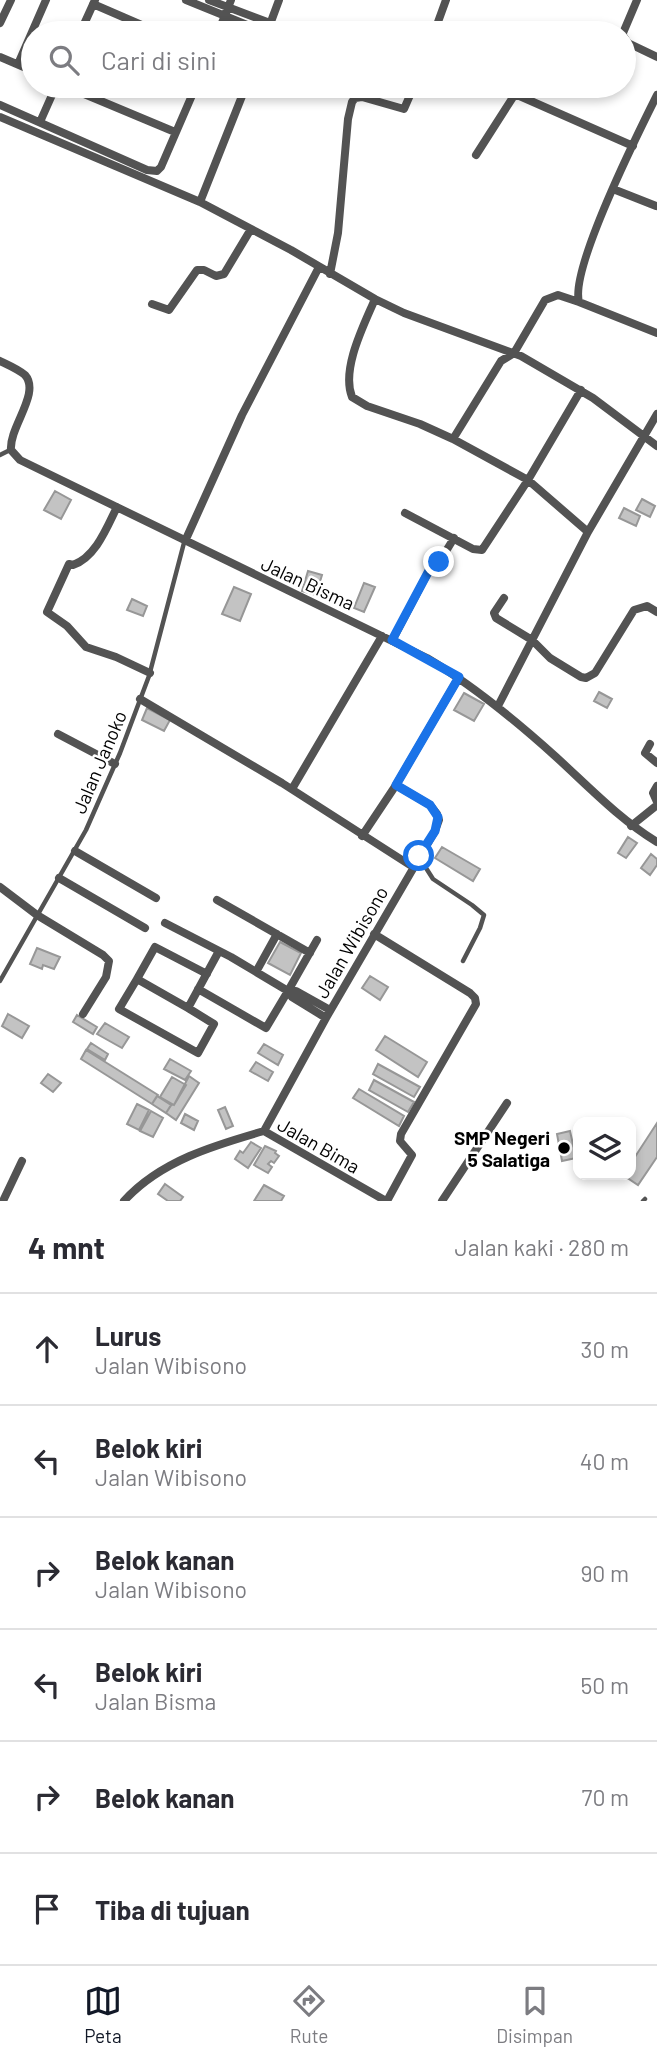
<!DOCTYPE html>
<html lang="id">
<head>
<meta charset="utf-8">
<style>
	:root { --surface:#fff; --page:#f7f7f7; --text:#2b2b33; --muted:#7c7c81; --line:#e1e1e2; --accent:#111827 }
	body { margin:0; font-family:Barlow,sans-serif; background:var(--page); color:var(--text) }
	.controls { position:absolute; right:21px; bottom:21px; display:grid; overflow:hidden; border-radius:14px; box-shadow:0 4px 10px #0003 }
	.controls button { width:63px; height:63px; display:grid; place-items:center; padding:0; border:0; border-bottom:2px solid var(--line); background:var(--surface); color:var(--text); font:35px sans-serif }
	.stop { position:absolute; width:21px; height:21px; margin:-16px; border:5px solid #1a73e8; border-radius:50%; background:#fff }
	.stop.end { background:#1a73e8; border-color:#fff; box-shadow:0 2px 7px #0008 }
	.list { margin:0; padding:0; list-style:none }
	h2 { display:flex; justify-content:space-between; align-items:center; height:91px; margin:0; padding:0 28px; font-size:30px }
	h2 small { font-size:23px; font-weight:400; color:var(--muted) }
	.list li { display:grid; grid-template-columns:46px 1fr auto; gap:21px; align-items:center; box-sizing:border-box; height:112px; padding:0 28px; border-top:2px solid var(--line) }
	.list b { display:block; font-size:26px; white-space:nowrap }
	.list p { margin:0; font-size:23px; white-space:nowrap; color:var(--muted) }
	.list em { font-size:23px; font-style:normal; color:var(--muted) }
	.icon { flex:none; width:38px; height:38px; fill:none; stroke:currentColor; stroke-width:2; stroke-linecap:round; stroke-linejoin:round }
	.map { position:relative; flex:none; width:657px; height:1201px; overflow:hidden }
	.search { position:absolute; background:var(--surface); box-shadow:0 4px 10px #0003; left:21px; right:21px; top:21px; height:77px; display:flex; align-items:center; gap:18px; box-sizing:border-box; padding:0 24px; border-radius:38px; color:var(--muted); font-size:26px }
	.sheet { height:763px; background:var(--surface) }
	nav { display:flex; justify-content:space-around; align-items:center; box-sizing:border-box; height:98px; border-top:2px solid var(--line); background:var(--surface); font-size:19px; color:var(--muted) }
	nav a { display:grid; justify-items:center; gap:4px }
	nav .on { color:var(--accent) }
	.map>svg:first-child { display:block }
	.building { fill:#c3c3c3; stroke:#979797; stroke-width:2 }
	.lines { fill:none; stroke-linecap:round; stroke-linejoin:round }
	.lane { stroke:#535353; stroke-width:4.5 }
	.street { stroke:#535353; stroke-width:8 }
	.route { stroke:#1a73e8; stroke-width:9 }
	.poi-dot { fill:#000; stroke:#fff; stroke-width:2.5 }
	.labels { text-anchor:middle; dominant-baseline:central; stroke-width:5; stroke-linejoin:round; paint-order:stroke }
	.street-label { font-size:19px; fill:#000; stroke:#fff }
	.poi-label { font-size:19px; font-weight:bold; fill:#000; stroke:#fff; text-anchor:end }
</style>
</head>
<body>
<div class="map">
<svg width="657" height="1201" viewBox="0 0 657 1201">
	<rect width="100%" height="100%" fill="#fff"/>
	<!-- building -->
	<path class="building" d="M55 491 71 500 61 519 44 510Z
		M642 499 655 506 650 517 636 510Z
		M624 508 640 516 636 526 619 518Z
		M308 571 322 575 316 595 302 591Z
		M364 583 375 587 364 612 354 608Z
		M234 587 251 594 240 621 222 614Z
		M132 599 147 606 143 616 127 610Z
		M599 692 612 699 607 708 594 701Z
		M464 693 484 704 474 721 454 710Z
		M147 708 170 720 164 731 142 720Z
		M628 837 637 843 626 858 618 853Z
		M442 847 480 869 473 881 435 858Z
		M651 854 657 859V865L650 875 641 868Z
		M280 942 301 953 290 975 268 963Z
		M37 948 60 957 54 969 43 965 42 969 30 964Z
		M370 976 388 987 380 1000 362 988Z
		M8 1014 29 1026 22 1038 2 1026Z
		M77 1015 97 1027 93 1034 73 1022Z
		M105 1023 129 1037 122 1048 97 1034Z
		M385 1036 427 1062 418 1077 376 1050Z
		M91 1043 108 1054 105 1060 87 1049Z
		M264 1044 283 1055 278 1065 258 1053Z
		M86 1050 158 1095 152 1104 81 1059Z
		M170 1059 191 1071 185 1080 164 1069Z
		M256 1062 273 1072 268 1081 250 1071Z
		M378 1064 420 1087 414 1097 373 1074Z
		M48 1074 61 1083 53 1092 41 1083Z
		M189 1076 199 1083 176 1120 166 1113 172 1104 174 1105Z
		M172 1077 186 1085 174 1105 160 1097Z
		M374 1080 414 1102 408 1112 369 1090Z
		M359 1089 404 1116 399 1126 353 1098Z
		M157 1096 171 1105 166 1113 152 1104Z
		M137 1104 149 1110 139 1130 127 1124Z
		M225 1107 233 1126 226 1129 218 1110Z
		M151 1111 163 1118 153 1137 140 1131Z
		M185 1114 198 1121 194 1130 181 1123Z
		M657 1123V1157L638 1185 623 1175H631V1163Z
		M570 1131 576 1158 562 1161 557 1134Z
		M251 1142 261 1148 248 1168 235 1159 240 1151 243 1153Z
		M265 1146 276 1151 275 1153 279 1156 274 1163 271 1161 268 1164 272 1167 268 1173 254 1165Z
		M165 1184 183 1197 180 1201H168L158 1194Z
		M264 1185 284 1196 281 1201H254Z"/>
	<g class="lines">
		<!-- lane -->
		<path class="lane" d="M0 455 10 450
			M419 857 433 879 472 905 484 915 480 928 463 961
			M0 981 86 830 120 753 149 676 185 539
			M643 1201 645 1199"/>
		<!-- street -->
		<path class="street" d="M186 0 267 33
			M209 0 270 23
			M93 4 160 33
			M0 23 11 0
			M269 27 279 0
			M80 33 95 0
			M218 33 231 0
			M434 33 446 0
			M623 33 637 0
			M624 37 628 43 657 57
			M0 57 33 71
			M18 64 46 0
			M65 86 175 132
			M177 86 193 92
			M494 86 515 94
			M657 95C639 131 570 269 579 302L657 333
			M0 105 147 170 157 171 161 167 196 86
			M0 117 200 202 291 250 375 299 404 313 521 356 593 398 657 446
			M40 122 56 86
			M476 155 515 94 633 146
			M613 189 656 206
			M200 202 246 86
			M330 274 338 233 348 119 352 102 355 98 362 97 404 109 414 86
			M375 299C364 325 341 369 352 397L367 406 420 424 453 439 528 480 588 532
			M152 304 169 310 197 270H204L216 276 224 274 251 229
			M0 361C8 365 18 369 25 375 41 393 9 427 11 450L20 460 427 658C474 686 514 719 555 756 588 786 619 819 657 842
			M453 439 501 361 514 353 545 300 558 295 579 302
			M117 507C107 527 96 557 73 565L69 564 47 612 67 626 86 647 116 657 150 673
			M405 513 473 549 482 550 528 480 581 390
			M186 539 242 415 319 267
			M504 598 494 613 496 618 532 640 550 658 581 677 586 678 595 673 634 610 647 606 657 612
			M392 641 433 563 440 561 454 538
			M140 699 282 783 413 867
			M498 706 588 532 657 414
			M58 734 115 764
			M650 744 645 753 657 763
			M657 786 653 793 657 802
			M292 789 382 636
			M631 826 657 805
			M362 836 396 785
			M75 851 156 898
			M59 878 145 928
			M0 887 37 915 103 955 109 961 106 977 83 1014
			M217 900 310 953
			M165 923 231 957 288 991 292 997 326 1018
			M374 934 470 993 475 998 476 1004 401 1134 400 1141 412 1155 387 1201
			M317 940 288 991H296L330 1010
			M256 972 277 934
			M137 979 155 947 207 974
			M198 989 266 1028 288 991
			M188 1008 214 1024 198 1053 119 1009 137 979 188 1008 219 951
			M264 1131 326 1018 435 831 439 820 437 814 430 805 396 785 459 677
			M3 1201 22 1161
			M124 1201C160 1161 215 1145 264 1131L386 1201
			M442 1201 507 1103"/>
	</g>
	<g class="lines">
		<!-- route -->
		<path class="route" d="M419 856 435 831 438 817 430 805 396 785 459 677 392 640 433 563 439 562"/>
	</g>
	<!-- markers -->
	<circle class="poi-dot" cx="564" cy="1148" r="7"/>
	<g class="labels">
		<!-- street labels -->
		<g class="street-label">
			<text transform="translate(308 583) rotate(25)">Jalan Bisma</text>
			<text transform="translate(99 762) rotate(-67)">Jalan Janoko</text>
			<text transform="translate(351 942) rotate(-60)">Jalan Wibisono</text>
			<text transform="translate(319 1145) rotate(30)">Jalan Bima</text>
		</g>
		<!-- poi labels -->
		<g class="poi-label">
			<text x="550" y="1137">SMP Negeri<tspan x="550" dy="22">5 Salatiga</tspan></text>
		</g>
	</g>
</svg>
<div class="controls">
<button><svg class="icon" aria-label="layers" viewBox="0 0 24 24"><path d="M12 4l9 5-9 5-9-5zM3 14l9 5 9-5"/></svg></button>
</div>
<div class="stop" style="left:419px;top:856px"></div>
<div class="stop end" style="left:439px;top:562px"></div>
<div class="search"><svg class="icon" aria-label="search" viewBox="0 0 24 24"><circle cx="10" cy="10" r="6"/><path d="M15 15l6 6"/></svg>Cari di sini</div>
</div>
<section class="sheet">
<h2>4 mnt<small>Jalan kaki · 280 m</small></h2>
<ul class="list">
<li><svg class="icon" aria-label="ahead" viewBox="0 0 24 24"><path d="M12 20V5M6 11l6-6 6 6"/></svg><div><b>Lurus</b><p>Jalan Wibisono</p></div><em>30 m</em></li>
<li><svg class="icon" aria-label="left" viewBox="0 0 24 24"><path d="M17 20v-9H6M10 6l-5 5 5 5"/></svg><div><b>Belok kiri</b><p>Jalan Wibisono</p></div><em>40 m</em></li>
<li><svg class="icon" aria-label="right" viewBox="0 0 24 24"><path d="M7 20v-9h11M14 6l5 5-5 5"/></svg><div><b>Belok kanan</b><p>Jalan Wibisono</p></div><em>90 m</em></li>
<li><svg class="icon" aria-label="left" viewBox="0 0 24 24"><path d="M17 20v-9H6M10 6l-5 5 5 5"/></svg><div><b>Belok kiri</b><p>Jalan Bisma</p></div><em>50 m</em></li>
<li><svg class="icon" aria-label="right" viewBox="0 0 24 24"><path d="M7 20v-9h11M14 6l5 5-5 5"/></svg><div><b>Belok kanan</b></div><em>70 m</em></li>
<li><svg class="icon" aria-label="arrive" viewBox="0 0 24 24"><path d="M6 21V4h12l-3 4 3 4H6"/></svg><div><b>Tiba di tujuan</b></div></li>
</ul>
</section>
<nav>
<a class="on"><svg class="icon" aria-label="map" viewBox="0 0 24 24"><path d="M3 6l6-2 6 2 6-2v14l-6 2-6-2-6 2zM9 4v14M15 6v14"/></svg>Peta</a>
<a><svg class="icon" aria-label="directions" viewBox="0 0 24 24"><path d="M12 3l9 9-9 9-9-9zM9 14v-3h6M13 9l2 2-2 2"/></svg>Rute</a>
<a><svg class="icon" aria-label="saved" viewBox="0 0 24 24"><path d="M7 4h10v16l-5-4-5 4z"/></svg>Disimpan</a>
</nav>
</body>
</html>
